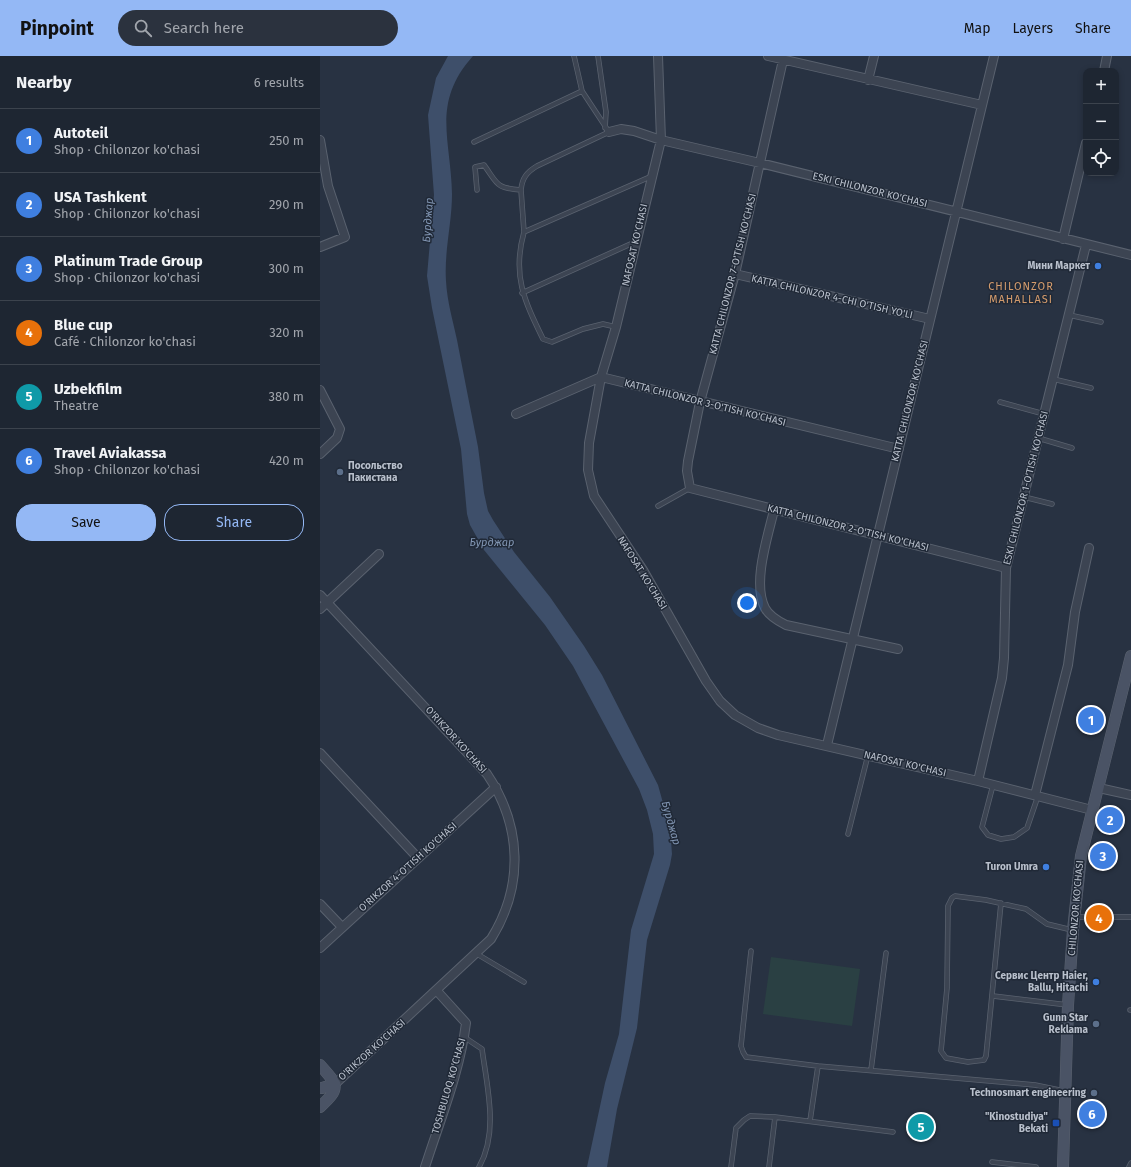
<!DOCTYPE html>
<html lang="en">
<head>
<meta charset="utf-8">
<style>
	:root { --surface:#1e2632; --page:#2b323e; --text:#f1f3f6; --muted:#a1a5ac; --line:#3c434d; --accent:#94b8f5 }
	body { margin:0; font-family:"Fira Sans",sans-serif; background:var(--page); color:var(--text) }
	.controls { position:absolute; right:12px; top:12px; display:grid; overflow:hidden; border-radius:8px; box-shadow:0 2px 6px #0003 }
	.controls button { width:36px; height:36px; display:grid; place-items:center; padding:0; border:0; border-bottom:1px solid var(--line); background:var(--surface); color:var(--text); font:20px sans-serif }
	.you { position:absolute; left:427px; top:547px; width:14px; height:14px; margin:-10px; border:3px solid #fff; border-radius:50%; background:#1a73e8; box-shadow:0 0 0 6px #1a73e833 }
	.badge { display:grid; place-items:center; width:26px; height:26px; border-radius:50%; background:var(--accent); color:#fff; font-size:13px; font-weight:700 }
	.pin { position:absolute; translate:-50% -50%; border:2px solid #fff; box-shadow:0 1px 4px #0006 }
	.list { margin:0; padding:0; list-style:none }
	h2 { display:flex; justify-content:space-between; align-items:center; height:52px; margin:0; padding:0 16px; font-size:17px }
	h2 small { font-size:13px; font-weight:400; color:var(--muted) }
	.list li { display:grid; grid-template-columns:26px 1fr auto; gap:12px; align-items:center; box-sizing:border-box; height:64px; padding:0 16px; border-top:1px solid var(--line) }
	.list b { display:block; font-size:15px; white-space:nowrap }
	.list p { margin:0; font-size:13px; white-space:nowrap; color:var(--muted) }
	.list em { font-size:13px; font-style:normal; color:var(--muted) }
	.actions { display:flex; gap:8px; padding:12px 16px }
	.actions a { flex:1; padding:9px 0; border:1px solid var(--accent); border-radius:16px; text-align:center; font-size:14px; color:var(--accent) }
	.actions .main { background:var(--accent); color:#111 }
	.icon { flex:none; width:22px; height:22px; fill:none; stroke:currentColor; stroke-width:2; stroke-linecap:round; stroke-linejoin:round }
	.map { position:relative; flex:none; width:811px; height:1111px; overflow:hidden }
	header { display:flex; align-items:center; gap:24px; box-sizing:border-box; height:56px; padding:0 20px; background:var(--accent); color:#111 }
	header strong { font-size:19px }
	nav { display:flex; gap:22px; margin-inline-start:auto; font-size:14px }
	.search { width:280px; height:36px; background:var(--page); display:flex; align-items:center; gap:10px; box-sizing:border-box; padding:0 14px; border-radius:22px; color:var(--muted); font-size:15px }
	main { display:flex }
	aside { flex:1; background:var(--surface) }
	.map>svg:first-child { display:block }
	.green { fill:#2a4043 }
	.water { fill:#3e4f6a }
	.lines { fill:none; stroke-linecap:round; stroke-linejoin:round }
	.service-casing { stroke:#5a626f; stroke-width:5.5 }
	.minor-casing { stroke:#5a626f; stroke-width:10 }
	.secondary-casing { stroke:#5a626f; stroke-width:12 }
	.service { stroke:#3c4452; stroke-width:4 }
	.minor { stroke:#3c4452; stroke-width:8 }
	.secondary { stroke:#4a5365; stroke-width:11 }
	.shop-dot { fill:#3f7fe0; stroke:#202937; stroke-width:1.5 }
	.service-dot { fill:#5c6f8a; stroke:#202937; stroke-width:1.5 }
	.transit-dot { fill:#1a4fb4; stroke:#202937; stroke-width:1.5 }
	.labels { text-anchor:middle; dominant-baseline:central; stroke-width:3; stroke-linejoin:round; paint-order:stroke }
	.street-label { font-size:10px; fill:#b9c0cc; stroke:#202937 }
	.poi-label { font-size:10px; font-weight:bold; fill:#b9c0cc; stroke:#202937; text-anchor:end }
	.water-label { font-size:11px; font-style:italic; fill:#8195b2; stroke:#202937 }
	.neighbourhood-label { font-size:11px; letter-spacing:1px; fill:#d39b6c; stroke:#202937 }
</style>
</head>
<body>
<header>
<strong>Pinpoint</strong>
<div class="search"><svg class="icon" aria-label="search" viewBox="0 0 24 24"><circle cx="10" cy="10" r="6"/><path d="M15 15l6 6"/></svg>Search here</div>
<nav><a>Map</a><a>Layers</a><a>Share</a></nav>
</header>
<main>
<aside>
<h2>Nearby<small>6 results</small></h2>
<ul class="list">
<li><span class="badge" style="background:#3f7fe0">1</span><div><b>Autoteil</b><p>Shop · Chilonzor ko'chasi</p></div><em>250 m</em></li>
<li><span class="badge" style="background:#3f7fe0">2</span><div><b>USA Tashkent</b><p>Shop · Chilonzor ko'chasi</p></div><em>290 m</em></li>
<li><span class="badge" style="background:#3f7fe0">3</span><div><b>Platinum Trade Group</b><p>Shop · Chilonzor ko'chasi</p></div><em>300 m</em></li>
<li><span class="badge" style="background:#e8710a">4</span><div><b>Blue cup</b><p>Café · Chilonzor ko'chasi</p></div><em>320 m</em></li>
<li><span class="badge" style="background:#0f9aa8">5</span><div><b>Uzbekfilm</b><p>Theatre</p></div><em>380 m</em></li>
<li><span class="badge" style="background:#3f7fe0">6</span><div><b>Travel Aviakassa</b><p>Shop · Chilonzor ko'chasi</p></div><em>420 m</em></li>
</ul>
<div class="actions"><a class="main">Save</a><a>Share</a></div>
</aside>
<div class="map">
<svg width="811" height="1111" viewBox="0 0 811 1111">
	<rect width="100%" height="100%" fill="#283242"/>
	<!-- green -->
	<path class="green" d="M451 901 540 913 532 970 443 958Z"/>
	<!-- water -->
	<path class="water" d="M128 0H153C111 47 131 83 132 138 132 167 124 196 126 225 127 245 133 265 137 284 144 320 151 356 158 391L164 437 168 455 173 464 194 496 230 541 264 590 282 619 338 729 350 772 352 798 350 809 327 884 317 972 297 1053 287 1111H267L285 1027 299 978 311 874 334 798 333 778 327 754 319 733 253 610 225 569 164 494 150 469 147 458 141 393 112 252 107 220 114 139 108 59 116 22Z"/>
	<g class="lines">
		<!-- service casing -->
		<g class="service-casing">
			<path id="service" d="M254 0 262 35
				M278 0 286 56 285 72
				M154 86 262 35 289 76 217 110C207 116 202 122 201 134 175 132 178 128 164 109L155 111 157 134
				M201 134 204 176
				M202 237 315 186
				M749 259 781 266
				M296 271 283 268 263 273 232 286 223 283C204 244 192 219 204 176L332 120
				M733 323 771 332
				M680 346 724 358
				M718 382 752 392
				M704 441 732 448
				M338 450 370 432
				M673 729 662 771 668 779 681 783 694 781 707 772 718 740
				M528 778 548 699
				M681 847 666 1000 664 1004 648 1006 626 1002 621 995 627 932 628 850 632 842 635 840 666 844 706 853 727 868 752 874
				M756 861H811
				M431 895 421 990 423 996 426 1001 498 1010 715 1029 744 1035
				M157 898 204 926
				M673 940 748 949
				M810 954H811
				M144 981 162 993C167 1031 179 1076 159 1111
				M551 1014 566 897
				M490 1065 498 1010
				M672 1106 716 1111
				M411 1111 416 1072 424 1064 430 1060 455 1061 573 1076
				M449 1111 455 1061
				M809 1111 811 1107"/>
		</g>
		<!-- minor casing -->
		<g class="minor-casing">
			<path id="minor" d="M338 0 341 84 296 271 281 321 269 387 268 414 274 440 323 514 386 625 400 645 415 659 438 672 458 679 658 725 772 754
				M448 0 662 49
				M463 4 415 218 380 346 368 405 367 415 370 432 686 512
				M784 15 787 0
				M548 24 554 0
				M289 76 301 73 314 75 341 84 440 107 811 199
				M0 84 8 130 25 181 0 191
				M743 183 766 87
				M415 218 610 263
				M0 334 20 373 17 382 0 398
				M196 358 281 321 579 393
				M454 454C448 480 432 527 445 552 449 560 458 565 466 569L578 593
				M0 539 167 718C202 770 204 830 171 883L15 1028
				M0 553 59 498
				M507 689 674 0
				M0 697 98 802
				M658 725 682 622 684 602 686 512 766 189
				M779 732 811 739
				M715 739 748 609 755 556 769 492
				M0 848 22 871
				M0 892 176 731
				M105 1111C120 1064 140 1016 146 967L117 935"/>
		</g>
		<!-- secondary casing -->
		<g class="secondary-casing">
			<path id="secondary" d="M0 1009C18 1029 21 1032 0 1051
				M2 1032 15 1028
				M743 1111 748 949 753 874 761 800 811 600"/>
		</g>
		<!-- service -->
		<use href="#service" class="service"/>
		<!-- minor -->
		<use href="#minor" class="minor"/>
		<!-- secondary -->
		<use href="#secondary" class="secondary"/>
	</g>
	<!-- markers -->
	<g class="shop-dot">
		<circle cx="778" cy="210" r="4"/>
		<circle cx="726" cy="811" r="4"/>
		<circle cx="776" cy="926" r="4"/>
	</g>
	<g class="service-dot">
		<circle cx="20" cy="416" r="4"/>
		<circle cx="776" cy="968" r="4"/>
		<circle cx="774" cy="1037" r="4"/>
	</g>
	<rect class="transit-dot" x="732" y="1063" width="8" height="8" rx="2"/>
	<g class="labels">
		<!-- street labels -->
		<g class="street-label">
			<text transform="translate(550 134) rotate(14)">ESKI CHILONZOR KO'CHASI</text>
			<text transform="translate(315 189) rotate(-77)">NAFOSAT KO'CHASI</text>
			<text transform="translate(413 218) rotate(-76)">KATTA CHILONZOR 7-O'TISH KO'CHASI</text>
			<text transform="translate(512 241) rotate(13)">KATTA CHILONZOR 4-CHI O'TISH YO'LI</text>
			<text transform="translate(590 345) rotate(-76)">KATTA CHILONZOR KO'CHASI</text>
			<text transform="translate(385 347) rotate(14)">KATTA CHILONZOR 3-O'TISH KO'CHASI</text>
			<text transform="translate(706 432) rotate(-76)">ESKI CHILONZOR 1-O'TISH KO'CHASI</text>
			<text transform="translate(528 472) rotate(14)">KATTA CHILONZOR 2-O'TISH KO'CHASI</text>
			<text transform="translate(322 517) rotate(58)">NAFOSAT KO'CHASI</text>
			<text transform="translate(136 684) rotate(48)">O'RIKZOR KO'CHASI</text>
			<text transform="translate(585 708) rotate(13)">NAFOSAT KO'CHASI</text>
			<text transform="translate(88 811) rotate(-42)">O'RIKZOR 4-O'TISH KO'CHASI</text>
			<text transform="translate(756 852) rotate(-85)">CHILONZOR KO'CHASI</text>
			<text transform="translate(52 994) rotate(-42)">O'RIKZOR KO'CHASI</text>
			<text transform="translate(129 1030) rotate(-74)">TOSHBULOQ KO'CHASI</text>
		</g>
		<!-- poi labels -->
		<g class="poi-label">
			<text x="770" y="210">Мини Маркет</text>
			<text x="28" y="410" text-anchor="start">Посольство<tspan x="28" dy="12">Пакистана</tspan></text>
			<text x="718" y="811">Turon Umra</text>
			<text x="768" y="920">Сервис Центр Haier,<tspan x="768" dy="12">Ballu, Hitachi</tspan></text>
			<text x="768" y="962">Gunn Star<tspan x="768" dy="12">Reklama</tspan></text>
			<text x="766" y="1037">Technosmart engineering</text>
			<text x="728" y="1061">"Kinostudiya"<tspan x="728" dy="12">Bekati</tspan></text>
		</g>
		<!-- water labels -->
		<g class="water-label">
			<text transform="translate(108 164) rotate(-86)">Бурджар</text>
			<text x="172" y="486">Бурджар</text>
			<text transform="translate(351 767) rotate(74)">Бурджар</text>
		</g>
		<!-- neighbourhood labels -->
		<g class="neighbourhood-label">
			<text x="701" y="230">CHILONZOR<tspan x="701" dy="13">MAHALLASI</tspan></text>
		</g>
	</g>
</svg>
<div class="controls">
<button>+</button>
<button>−</button>
<button><svg class="icon" aria-label="locate" viewBox="0 0 24 24"><circle cx="12" cy="12" r="6"/><path d="M12 2v4M12 18v4M2 12h4M18 12h4"/></svg></button>
</div>
<div class="you"></div>
<div class="pin badge" style="left:771px;top:664px;background:#3f7fe0">1</div>
<div class="pin badge" style="left:790px;top:764px;background:#3f7fe0">2</div>
<div class="pin badge" style="left:783px;top:800px;background:#3f7fe0">3</div>
<div class="pin badge" style="left:779px;top:862px;background:#e8710a">4</div>
<div class="pin badge" style="left:601px;top:1071px;background:#0f9aa8">5</div>
<div class="pin badge" style="left:772px;top:1058px;background:#3f7fe0">6</div>
</div>
</main>
</body>
</html>
